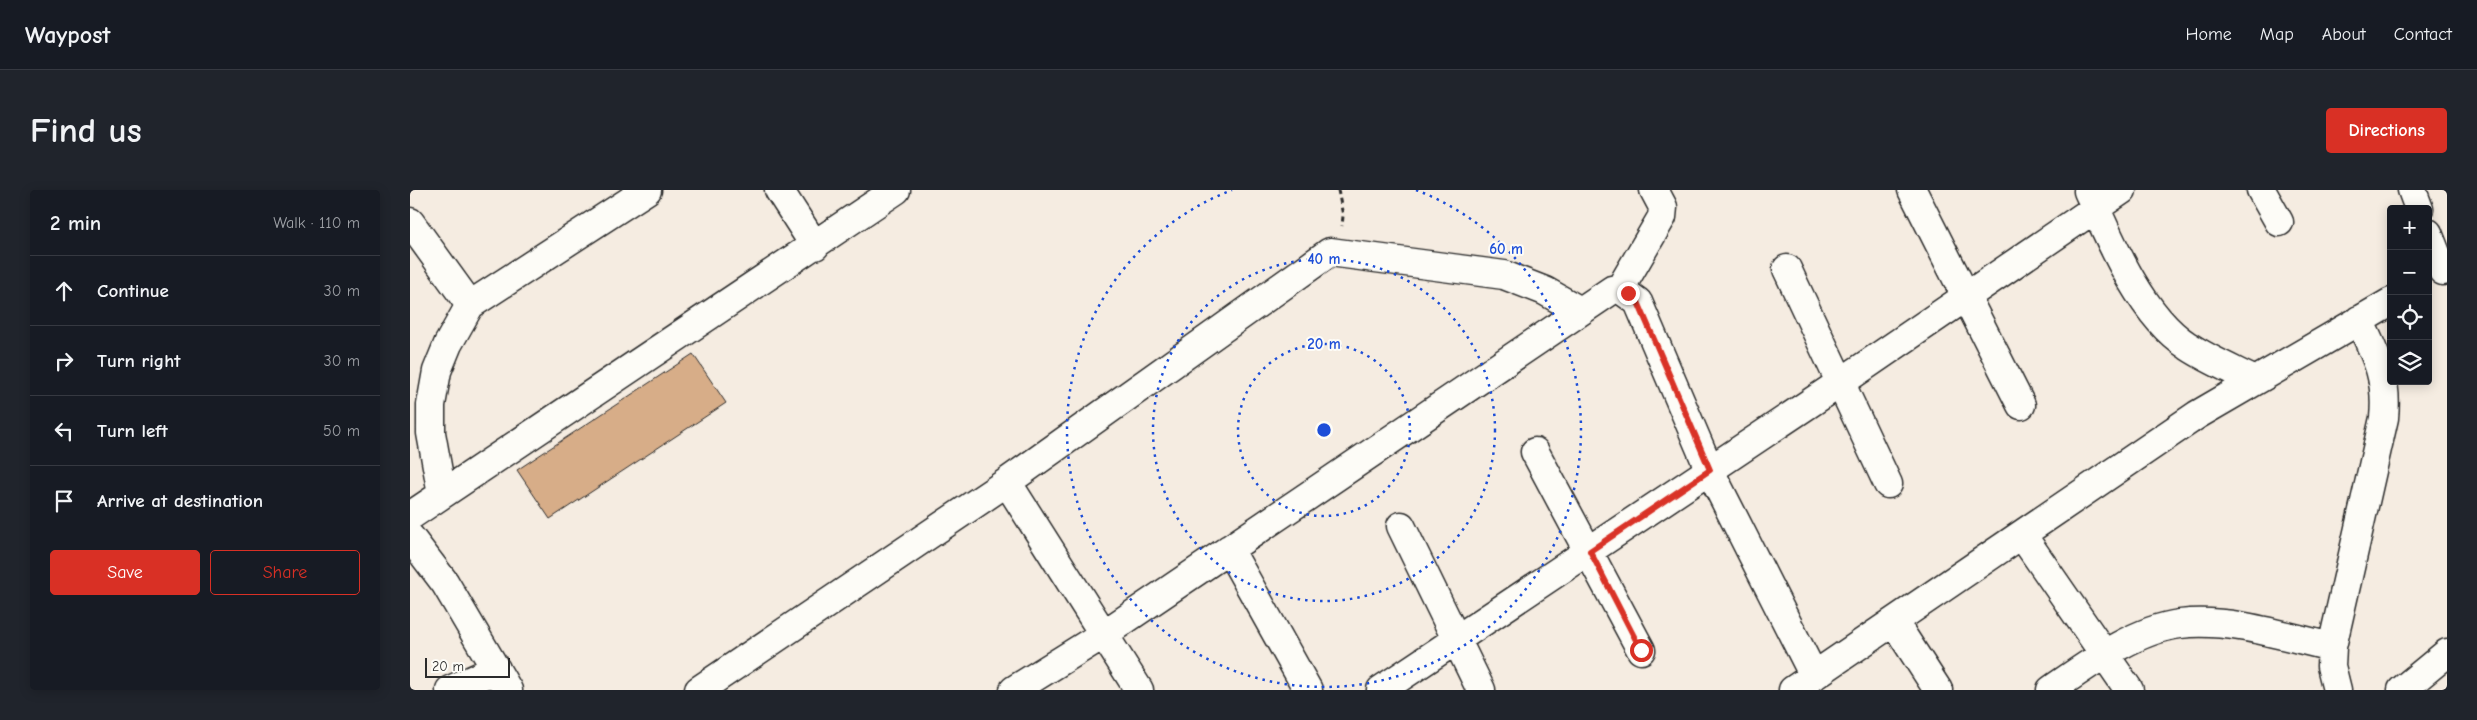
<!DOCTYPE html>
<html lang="en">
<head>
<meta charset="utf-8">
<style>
	:root { --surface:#171b24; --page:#20242c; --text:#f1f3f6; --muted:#9ea1a6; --line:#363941; --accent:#d93025 }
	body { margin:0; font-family:"Comic Neue",sans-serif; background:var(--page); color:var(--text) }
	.controls { position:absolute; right:15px; top:15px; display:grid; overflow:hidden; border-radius:5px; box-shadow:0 2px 12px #0003 }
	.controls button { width:45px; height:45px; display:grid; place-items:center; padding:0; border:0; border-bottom:1px solid var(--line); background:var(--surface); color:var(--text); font:25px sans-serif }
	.scale { position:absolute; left:15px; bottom:12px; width:85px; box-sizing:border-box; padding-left:5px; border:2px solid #2b2b2b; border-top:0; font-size:14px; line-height:18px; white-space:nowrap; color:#2b2b2b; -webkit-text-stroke:4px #fdfcf7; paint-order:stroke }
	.stop { position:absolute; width:15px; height:15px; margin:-11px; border:4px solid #d93025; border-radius:50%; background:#fff }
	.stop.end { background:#d93025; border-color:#fff; box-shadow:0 1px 5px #0008 }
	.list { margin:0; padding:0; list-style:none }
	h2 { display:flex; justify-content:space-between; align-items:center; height:65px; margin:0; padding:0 20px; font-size:21px }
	h2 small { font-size:16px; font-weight:400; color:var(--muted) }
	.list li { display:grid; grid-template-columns:32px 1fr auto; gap:15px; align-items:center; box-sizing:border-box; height:70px; padding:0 20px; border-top:1px solid var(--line) }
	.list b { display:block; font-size:19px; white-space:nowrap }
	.list em { font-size:16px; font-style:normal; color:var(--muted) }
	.actions { display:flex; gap:10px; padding:15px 20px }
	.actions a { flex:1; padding:11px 0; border:1px solid var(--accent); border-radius:5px; text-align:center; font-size:18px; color:var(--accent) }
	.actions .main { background:var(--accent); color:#fff }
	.icon { flex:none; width:28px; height:28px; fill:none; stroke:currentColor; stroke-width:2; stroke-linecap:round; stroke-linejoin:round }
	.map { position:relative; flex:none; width:2037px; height:500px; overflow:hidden; border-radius:5px }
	header { display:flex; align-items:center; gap:30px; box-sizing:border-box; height:70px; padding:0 25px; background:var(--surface); border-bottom:1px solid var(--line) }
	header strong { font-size:24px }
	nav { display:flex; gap:28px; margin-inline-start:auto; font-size:18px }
	.intro { display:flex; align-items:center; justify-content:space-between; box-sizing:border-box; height:120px; padding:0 30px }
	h1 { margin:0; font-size:35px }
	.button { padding:12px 22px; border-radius:5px; background:var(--accent); color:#fff; font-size:18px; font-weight:700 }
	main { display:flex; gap:30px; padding:0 30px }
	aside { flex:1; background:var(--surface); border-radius:5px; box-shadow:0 2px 12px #0003 }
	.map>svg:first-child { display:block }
	.building { fill:#d7ad88; stroke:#2b2b2b }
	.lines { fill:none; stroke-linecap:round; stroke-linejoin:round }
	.minor-casing { stroke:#2b2b2b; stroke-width:31 }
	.path { stroke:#2b2b2b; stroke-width:3; stroke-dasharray:5 4; stroke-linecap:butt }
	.minor { stroke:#fdfcf7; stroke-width:28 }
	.route { stroke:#d93025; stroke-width:6 }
	.ring { fill:none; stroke:#1d4ed8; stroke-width:2.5; stroke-dasharray:2.5 5 }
	.centre { fill:#1d4ed8; stroke:#fdfcf7; stroke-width:2.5 }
	.ring-label { font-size:15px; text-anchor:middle; font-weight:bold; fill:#1d4ed8; stroke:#fdfcf7; stroke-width:4; stroke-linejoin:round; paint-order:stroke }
</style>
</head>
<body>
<header>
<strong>Waypost</strong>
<nav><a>Home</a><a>Map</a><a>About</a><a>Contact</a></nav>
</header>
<div class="intro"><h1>Find us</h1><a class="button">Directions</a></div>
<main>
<aside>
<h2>2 min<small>Walk · 110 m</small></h2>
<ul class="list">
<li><svg class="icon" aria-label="ahead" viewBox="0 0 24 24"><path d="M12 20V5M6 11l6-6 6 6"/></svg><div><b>Continue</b></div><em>30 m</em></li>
<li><svg class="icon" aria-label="right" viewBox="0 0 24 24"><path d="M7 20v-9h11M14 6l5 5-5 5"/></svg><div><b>Turn right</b></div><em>30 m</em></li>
<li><svg class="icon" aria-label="left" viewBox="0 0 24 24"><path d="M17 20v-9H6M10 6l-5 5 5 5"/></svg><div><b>Turn left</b></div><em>50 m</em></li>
<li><svg class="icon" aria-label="arrive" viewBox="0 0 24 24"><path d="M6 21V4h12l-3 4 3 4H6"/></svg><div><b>Arrive at destination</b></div></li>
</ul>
<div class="actions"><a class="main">Save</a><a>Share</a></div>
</aside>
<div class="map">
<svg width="2037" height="500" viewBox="0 0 2037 500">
	<rect width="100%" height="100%" fill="#f5ece1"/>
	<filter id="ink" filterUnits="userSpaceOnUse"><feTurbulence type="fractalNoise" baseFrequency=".02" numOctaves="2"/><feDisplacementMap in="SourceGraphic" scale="10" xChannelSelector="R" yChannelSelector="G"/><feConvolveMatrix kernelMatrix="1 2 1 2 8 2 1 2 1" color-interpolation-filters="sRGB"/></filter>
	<g filter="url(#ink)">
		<!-- building -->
		<path class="building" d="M283 164 316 213 140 329 107 280Z"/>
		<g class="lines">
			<!-- minor casing -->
			<g class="minor-casing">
				<path id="minor" d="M369 0 405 56
					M1502 0 1611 215
					M1851 0 1869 32
					M2002 0 2009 19
					M1678 1C1700 51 1732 127 1778 156 1799 170 1823 180 1845 191
					M0 32 60 115
					M2018 43 2033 81
					M1377 79 1478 294
					M1210 99 1252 27 1253 17 1244 0
					M1125 262 1231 460
					M597 292 729 500
					M32 304 21 243V215L27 181 38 154 60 115 237 0
					M0 326 486 0
					M991 336 1071 500
					M1612 345 1719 500
					M0 347 35 393 98 500
					M819 359 898 500
					M1484 432 1528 500
					M40 500 86 479
					M289 500 597 292 920 62 1094 85 1135 101 1170 121
					M604 500 694 444 1202 100 1210 99 1228 112 1300 281 1404 486
					M971 500 1430 193 1712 0
					M1383 500 1787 225 1981 112
					M1641 500C1679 474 1724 440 1770 434 1821 428 1873 446 1922 457
					M1927 500 1921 476 1922 457 1974 228C1978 187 1966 166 1949 130
					M1992 500 2037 463"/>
			</g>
			<!-- path -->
			<path class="path" d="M928 0 933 26 932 36"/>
			<!-- minor -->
			<use href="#minor" class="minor"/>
		</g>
	</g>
	<g class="lines" filter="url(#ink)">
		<!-- route -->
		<path class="route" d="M1218 103 1228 112 1300 280 1180 361 1231 460"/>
	</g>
	<!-- distance rings -->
	<g class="ring">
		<circle cx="914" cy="240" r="86"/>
		<circle cx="914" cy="240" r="171"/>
		<path d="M1006 0A257 257 0 1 1 822 0"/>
	</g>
	<circle cx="914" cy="240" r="8" class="centre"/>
	<g class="ring-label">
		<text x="1096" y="64">60 m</text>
		<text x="914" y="74">40 m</text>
		<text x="914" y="159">20 m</text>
	</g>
</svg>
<div class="controls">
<button>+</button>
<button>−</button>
<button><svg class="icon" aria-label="locate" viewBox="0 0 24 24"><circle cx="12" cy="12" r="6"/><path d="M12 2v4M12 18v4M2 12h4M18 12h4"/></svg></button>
<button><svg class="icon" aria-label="layers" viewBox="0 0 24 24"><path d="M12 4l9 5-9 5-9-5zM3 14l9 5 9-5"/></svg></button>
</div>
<div class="scale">20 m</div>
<div class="stop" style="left:1231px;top:460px"></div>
<div class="stop end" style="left:1218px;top:103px"></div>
</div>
</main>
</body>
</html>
